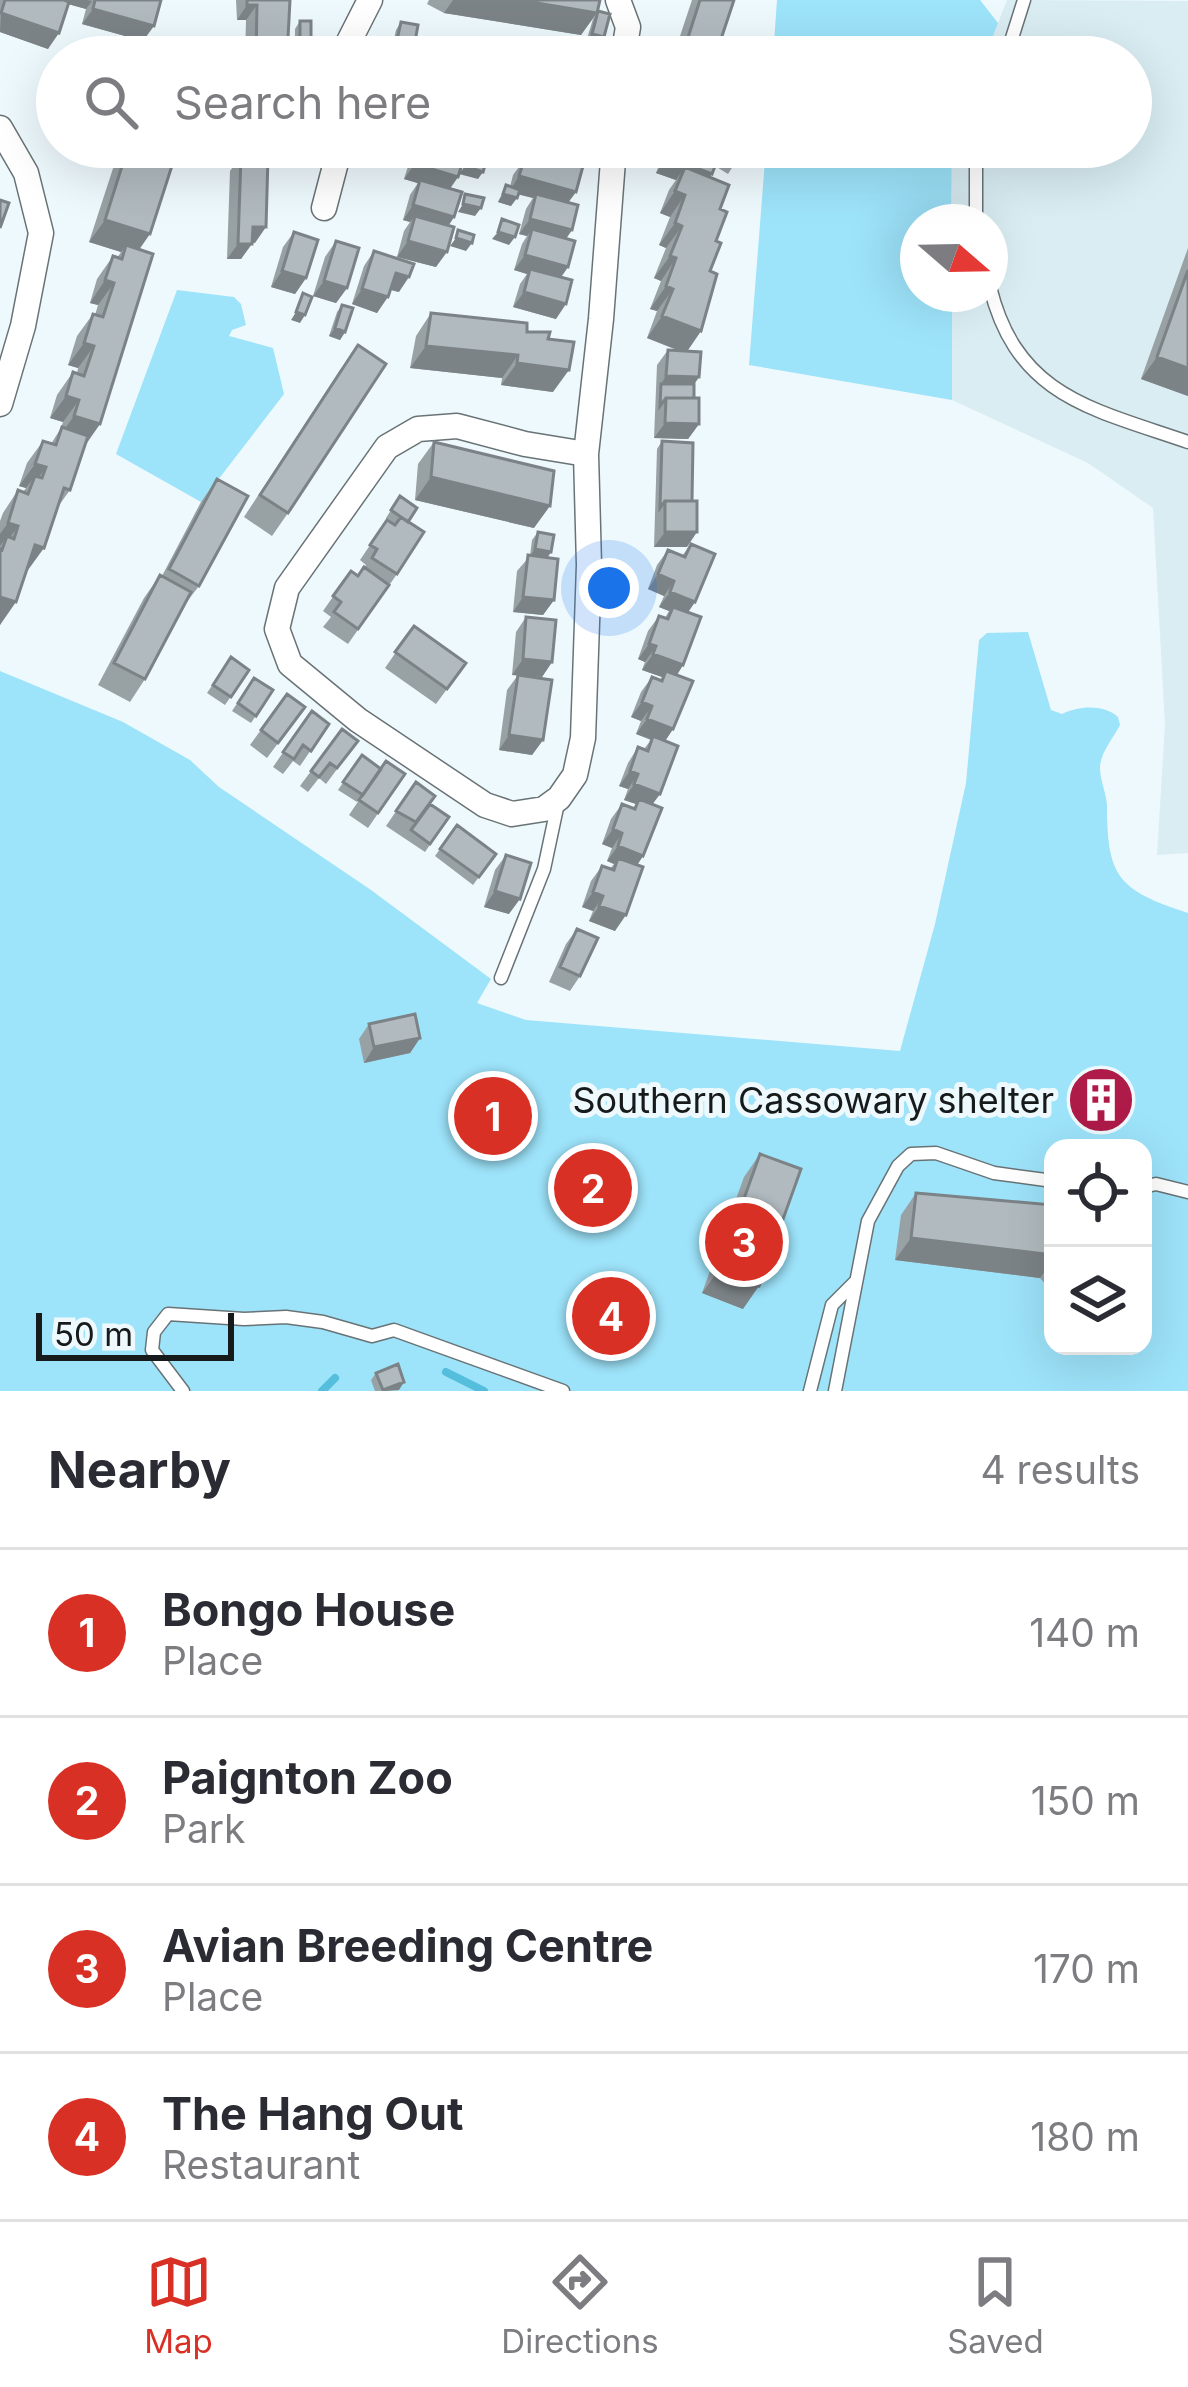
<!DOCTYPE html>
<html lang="en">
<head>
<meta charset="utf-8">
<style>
	:root { --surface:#fff; --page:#f2f2f3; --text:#2b2b33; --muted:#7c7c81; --line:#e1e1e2; --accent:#d93025 }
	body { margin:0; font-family:Inter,sans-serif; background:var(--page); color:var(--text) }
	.controls { position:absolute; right:36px; bottom:36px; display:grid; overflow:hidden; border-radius:24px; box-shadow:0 12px 48px #0002 }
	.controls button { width:108px; height:108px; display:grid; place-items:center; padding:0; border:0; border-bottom:3px solid var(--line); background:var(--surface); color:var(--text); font:60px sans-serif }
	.compass { position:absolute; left:900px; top:204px; width:108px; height:108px; border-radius:50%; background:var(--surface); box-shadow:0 12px 48px #0002; rotate:110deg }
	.scale { position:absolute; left:36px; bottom:30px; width:198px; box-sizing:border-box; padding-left:12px; border:6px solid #161a1b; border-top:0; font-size:33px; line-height:42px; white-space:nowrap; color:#161a1b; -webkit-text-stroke:9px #eef9fd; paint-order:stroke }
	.you { position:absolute; left:609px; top:588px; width:42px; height:42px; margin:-30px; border:9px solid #fff; border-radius:50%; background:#1a73e8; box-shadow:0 0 0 18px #1a73e833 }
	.badge { display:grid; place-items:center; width:78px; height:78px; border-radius:50%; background:var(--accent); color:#fff; font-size:39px; font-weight:700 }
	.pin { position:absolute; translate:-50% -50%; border:6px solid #fff; box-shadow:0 3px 12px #0006 }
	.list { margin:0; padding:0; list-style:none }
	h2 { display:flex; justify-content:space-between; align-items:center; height:156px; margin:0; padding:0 48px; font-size:51px }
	h2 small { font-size:39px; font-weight:400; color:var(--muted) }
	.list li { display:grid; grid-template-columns:78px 1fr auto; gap:36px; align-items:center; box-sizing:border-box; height:168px; padding:0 48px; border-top:3px solid var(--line) }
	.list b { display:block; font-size:45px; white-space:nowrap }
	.list p { margin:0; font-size:39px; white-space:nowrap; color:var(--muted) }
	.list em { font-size:39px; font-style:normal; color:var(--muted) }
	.icon { flex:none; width:66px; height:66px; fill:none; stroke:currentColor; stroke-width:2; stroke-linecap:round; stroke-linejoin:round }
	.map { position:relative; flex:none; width:1188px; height:1391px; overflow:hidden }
	.search { position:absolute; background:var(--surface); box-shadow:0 12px 48px #0002; left:36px; right:36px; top:36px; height:132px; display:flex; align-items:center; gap:30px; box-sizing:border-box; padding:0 42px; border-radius:66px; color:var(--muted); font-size:45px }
	.sheet { height:828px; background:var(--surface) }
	nav { display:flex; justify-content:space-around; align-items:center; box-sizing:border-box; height:168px; border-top:3px solid var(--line); background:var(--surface); font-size:33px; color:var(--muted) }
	nav a { display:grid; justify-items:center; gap:6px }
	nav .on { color:var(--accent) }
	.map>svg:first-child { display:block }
	.built { fill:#d9edf3 }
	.green { fill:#9de3fa; fill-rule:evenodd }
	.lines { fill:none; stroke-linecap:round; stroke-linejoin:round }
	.stream { stroke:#54bedc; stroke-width:8 }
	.service-casing { stroke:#697376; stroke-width:15 }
	.minor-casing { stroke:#697376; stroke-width:27 }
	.service { stroke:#fff; stroke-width:12 }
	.minor { stroke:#fff; stroke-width:24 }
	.wall { fill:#98a1a4 }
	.shaded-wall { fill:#7c8386 }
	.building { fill:#b1bbbf; stroke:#7c8386; stroke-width:3 }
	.labels { text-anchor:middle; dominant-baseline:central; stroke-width:10; stroke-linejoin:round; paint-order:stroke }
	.poi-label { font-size:36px; fill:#161a1b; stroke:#eef9fd; text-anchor:end }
</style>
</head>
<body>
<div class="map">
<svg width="1188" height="1391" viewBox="0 0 1188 1391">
	<rect width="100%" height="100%" fill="#eef9fd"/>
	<!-- built -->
	<path class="built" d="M1007 0 1188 1V853L1157 855 1165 724 1153 508 1088 463 952 400V294H990V222H951L952 147H1131V57H985Z"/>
	<!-- green -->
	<path class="green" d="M777 0H980L998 23 985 57H773Z
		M766 147H952L951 222H918V294H952V400L749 365Z
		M177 290 234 297 241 304 246 325 232 330 229 336 273 348 284 394 201 502 116 454Z
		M1028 632 1051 710 1062 714C1079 706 1103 704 1118 717L1120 725C1114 737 1100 753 1100 768 1100 780 1106 792 1107 805 1107 877 1118 890 1188 913V1391H0V671L123 722 190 760 219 787 371 890 491 979 477 1003 526 1020 900 1051 935 924 966 783 979 640 987 633ZM1053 1148H1143V1346H1053Z"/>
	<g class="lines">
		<!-- stream -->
		<path class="stream" d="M446 1372 484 1391
			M322 1391 335 1378"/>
		<!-- service casing -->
		<g class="service-casing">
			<path id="service" d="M1006 57 1024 0
				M976 147V222
				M990 287C1017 397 1093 409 1188 442
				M501 978 544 869 558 803
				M1143 1187 1156 1184 1188 1192
				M183 1391 152 1350 154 1332 168 1314 244 1319 286 1317 323 1322 372 1336 394 1330 563 1391
				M810 1391 832 1305 856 1281
				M835 1391 868 1221 898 1166 911 1154 936 1153 994 1173 1053 1181"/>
		</g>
		<!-- minor casing -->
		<g class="minor-casing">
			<path id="minor" d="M618 0 628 27 623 57
				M341 57 370 0
				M0 128 26 173 41 233 23 326 0 404
				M324 208 340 147
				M586 454 525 444 457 426 418 429 387 447 287 588 277 629 290 664 358 720 485 805 512 814 544 809 559 798 575 775 583 738 589 565 586 454 601 319 614 147"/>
		</g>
		<!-- service -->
		<use href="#service" class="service"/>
		<!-- minor -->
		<use href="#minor" class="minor"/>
	</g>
	<!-- wall -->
	<path class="wall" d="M0 0H161L143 41 82 24 86 9 68 4 48 49 0 32Z
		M236 0H290L287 57H245L246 20H237Z
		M429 0H600L581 35 444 13 427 4Z
		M692 0H734L715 57H673Z
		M598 11 599 45 586 42 593 19Z
		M300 21 311 42 305 50H295V29Z
		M401 22 413 53 410 57H390L396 30Z
		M120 147H178L139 250 100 424 85 446 70 490 57 508 0 625V521L3 513 18 490 23 492 26 488 19 486 27 463 43 441 51 444 61 428 63 422 50 418 57 395 73 372 77 374 78 368 68 365 77 336 93 314 95 315 98 305 90 303 97 279 113 256 117 258 121 252 89 242Z
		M240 147H276L268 160 255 243 252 242 241 259H227L230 171 240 157Z
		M292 147H309L303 163 291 162Z
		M411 147H454L449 153 458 177 450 189 454 217 449 225 436 267 397 257 404 231 410 222 403 220 410 195 418 183 404 179 410 160 417 149Z
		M526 147H577L569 162 576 192 568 202 572 230 566 239 568 267 561 277 556 319 513 307 520 284 527 274 514 270 522 244 527 236 519 234 526 209 533 198 518 194 511 206 498 202 506 185 510 187 513 175 524 160 533 163 535 160 523 156Z
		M666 147H719L739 157 728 174 715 166 710 177 720 209 701 331 687 351 699 377 694 384V398L699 424 688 439 654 438 657 365 668 350 679 351 647 338 657 311 650 309 661 281 654 278 666 248 659 245 670 217 660 213 669 190 676 180 656 173Z
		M294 232 306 278 295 294 271 287 283 247Z
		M336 241 347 288 336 303 313 296 325 257Z
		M1188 248V396L1141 379Z
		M374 251 399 292 390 290 377 313 352 304 364 266Z
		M342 305 345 332 340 340 329 336 337 312Z
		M431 313 527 332 548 339 553 392 501 385 502 378 410 368 416 336Z
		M342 367 288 513 272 536 244 517Z
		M662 441 692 501 687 547H654L657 449Z
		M434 442 534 528 415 500 418 464Z
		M217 479 199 586 182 608 145 679 130 702 98 685 144 598 160 575 162 576 201 502Z
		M400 496 408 521 397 574 348 644 323 627 331 617 323 611 351 571 358 576 366 565 360 560 387 520 396 525 386 518Z
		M538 532 547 558 554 600 543 615 513 612 517 571 530 556 532 540Z
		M691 544 695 602 688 612 683 665 677 675 673 729 665 741 660 794 652 804 643 856 637 865 615 931 589 921 593 911 582 907 591 881 602 866 610 869 614 864 607 861 612 848 602 844 611 819 622 804 633 808 636 804 624 800 628 789 619 786 628 763 638 747 644 749 651 740 636 734 641 721 631 717 641 692 652 677 660 680 662 677 642 670 645 662 638 659 648 631 659 616 665 618 669 611 659 607 664 596 648 589 657 565 668 550 682 556Z
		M526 617 552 662 542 677 512 675 516 632Z
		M414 626 466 663 436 704 385 668Z
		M231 657 249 670 225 705 207 693Z
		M518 675 543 740 532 755 499 750 507 690Z
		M254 678 273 690 251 723 232 711Z
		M287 694 305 707 267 758 250 745Z
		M312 711 329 724 300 766 293 761 283 774 273 767Z
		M342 729 358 741 326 784 319 778 308 792 300 786Z
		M362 755 381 769 405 774 368 828 349 815 374 778 357 802 338 790Z
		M416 782 424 811 449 817 425 852 386 826Z
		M440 849 496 854 473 885 435 856Z
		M506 855 509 914 484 907 495 870Z
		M577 929 580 976 570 991 549 982 566 944Z
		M369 1024 420 1038 410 1053 364 1063 359 1039Z
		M494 1084 511 1122 501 1137 475 1130 484 1099Z
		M760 1154 743 1309 702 1293 744 1177Z
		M584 1170 623 1207 613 1222 566 1209 573 1185Z
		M916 1193 1053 1205V1293L1040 1278 895 1260 901 1215Z
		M595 1288 650 1320 639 1335 583 1330 584 1303Z
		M376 1373 399 1390 375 1391 371 1380Z"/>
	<!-- shaded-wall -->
	<path class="shaded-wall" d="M63 0H87L92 1 86 9 61 2Z
		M453 0H519L597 13 581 35 444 13Z
		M247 5H257L246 20H237Z
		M93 9 154 26 143 41 82 24Z
		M1 13 59 33 48 49 0 32Z
		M592 34 604 37 599 45 586 42Z
		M311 42 305 50H295L300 43Z
		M395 49 413 53 410 57H390Z
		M684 50 706 57H679Z
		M420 147H454L446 158Z
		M530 147H553L575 154 564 169 539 154 535 160 523 156Z
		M250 148H276L266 163H239Z
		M296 155H308L303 163 291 162Z
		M502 155 518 160 513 168 497 163Z
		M667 157 712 174 701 189 685 167 676 180 656 173Z
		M415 164 458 177 447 192 404 179Z
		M465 166 483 172 478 179 459 174Z
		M519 176 576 192 565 207 536 194 533 198 509 192Z
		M675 191 685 195 670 217 660 213Z
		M503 194 517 198 511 206 498 202Z
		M463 204 481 208 475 216 458 212Z
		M413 205 454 217 444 232 415 216 410 222 403 220Z
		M530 219 572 230 561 245 532 229 527 236 519 234Z
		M105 220 150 234 134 257 126 245 121 252 89 242Z
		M675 223 682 226 666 248 659 245Z
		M253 227H266L255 243 242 242Z
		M498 232 515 237 509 245 492 239Z
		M456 238 472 243 466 251 450 246Z
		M408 241 447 252 436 267 397 257Z
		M238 244H252L241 259H227Z
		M525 255 568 267 557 283 530 269 527 274 514 270Z
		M670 256 676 258 661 281 654 278Z
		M282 271 306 278 295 294 271 287Z
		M396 273 409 277 399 292 385 288Z
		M105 280 114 283 98 305 90 303Z
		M324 281 347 288 336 303 313 296Z
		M666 286 673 289 657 311 650 309Z
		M362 289 388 297 377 313 352 304Z
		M524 292 566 304 556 319 513 307Z
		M296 312 305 315 300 323 291 320Z
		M662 316 701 331 686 353 647 338Z
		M335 328 345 332 340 340 329 336Z
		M84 343 94 346 78 368 68 365Z
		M426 346 518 355 502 378 410 368Z
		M1157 357 1188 368V396L1141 379Z
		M517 363 569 370 553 392 501 385Z
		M666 376 699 377 689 392 661 384Z
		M66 396 79 400 63 422 50 418Z
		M74 416 100 424 84 446 58 438Z
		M665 423 699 424 688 439 654 438Z
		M35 464 46 467 30 490 35 476 26 488 19 486Z
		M431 477 550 506 534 528 415 500Z
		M8 523 18 526 2 549 7 536 0 546V534Z
		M665 532H697L687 547H654Z
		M35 545 44 548 28 570 20 567Z
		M535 549 551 552 546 560 529 557Z
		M658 574 674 581 664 596 648 589Z
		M670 592 695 602 684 618 673 607 669 611 659 607Z
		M0 597 16 602 0 625Z
		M523 597 554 600 543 615 513 612Z
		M649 644 656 646 645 662 638 659Z
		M653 654 683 665 673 681 666 671 662 677 642 670Z
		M523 659 552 662 542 677 512 675Z
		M642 702 652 706 641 721 631 717Z
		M647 719 673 729 663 744 636 734Z
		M509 735 543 740 532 755 499 750Z
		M630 771 638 774 628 789 619 786Z
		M634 784 660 794 649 809 639 799 636 804 624 800Z
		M613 829 622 833 612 848 602 844Z
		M618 846 643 856 633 871 618 858 614 864 607 861Z
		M495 891 520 899 509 914 484 907Z
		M593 892 603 896 593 911 582 907Z
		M599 906 626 915 615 931 589 921Z
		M420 1038 410 1053 364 1063 374 1047Z
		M1093 1097 1119 1101 1113 1108 1087 1105Z
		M485 1114 511 1122 501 1137 475 1130Z
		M577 1193 623 1207 613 1222 566 1209Z
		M911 1238 1053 1255V1265L1051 1263 1040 1278 895 1260Z
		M718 1271 759 1286 743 1309 702 1293Z
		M594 1315 650 1320 639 1335 583 1330Z
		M404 1382 399 1390 382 1391Z"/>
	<!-- building -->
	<path class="building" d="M5 0H64L69 2 59 33 1 13Z
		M95 0H161L154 26 93 9Z
		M247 0H290L287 57H256L257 5H247Z
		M519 0H600L597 13Z
		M700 0H734L715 57H706L684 50Z
		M598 11 610 14 604 37 592 34Z
		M300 21H311V42L300 43Z
		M401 22 418 25 413 53 395 49Z
		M155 41 201 56 150 57Z
		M572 51 591 57H570Z
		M128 147H178L150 234 105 220Z
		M297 147H309L308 155H296Z
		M420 147H428L464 158 458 177 415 164Z
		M505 147 522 150 518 160 502 155Z
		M553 147H577L575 154Z
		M671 147H719L722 148 712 174 667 157Z
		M723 147 739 157 733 166 718 157Z
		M539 154 583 166 576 192 519 176 524 160 537 164Z
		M241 156 268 157 266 227H253L252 244H238Z
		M468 156 486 162 483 172 465 166Z
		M685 167 729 185 720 209 727 212 716 241 721 243 710 271 717 274 701 331 662 316 673 289 666 286 676 258 670 256 682 226 675 223 685 195 675 191Z
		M420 180 462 192 454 217 413 205Z
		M506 185 520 190 517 198 503 194Z
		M465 194 484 198 481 208 463 204Z
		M536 194 578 205 572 230 530 219Z
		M0 200 9 203 0 228Z
		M415 216 454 227 447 252 408 241Z
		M502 219 519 225 515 237 498 232Z
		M532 229 575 241 568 267 525 255Z
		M458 230 474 235 472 243 456 238Z
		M294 232 318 240 306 278 282 271Z
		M336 241 359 248 347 288 324 281Z
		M126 245 153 254 100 424 74 416 79 400 66 396 73 372 84 376 94 346 84 343 93 314 103 317 114 283 105 280 113 256 122 259Z
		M374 251 414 264 409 277 396 273 388 297 362 289Z
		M530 269 572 280 566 304 524 292Z
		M1188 270V368L1157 357Z
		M303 293 312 297 305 315 296 312Z
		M342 305 353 308 345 332 335 328Z
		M431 313 527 323V332H550L548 339 574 342 569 370 517 363 518 355 426 346Z
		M358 345 386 364 288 513 260 495Z
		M668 350 701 352 699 377 666 376Z
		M661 384H694V398H666L660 406Z
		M666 398H699V424L665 423Z
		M62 427 88 436 70 490 64 488 44 548 35 545 16 602 0 597V549L2 550 7 536 14 539 18 526 8 523 18 490 28 494 35 476 42 478 46 467 35 464 43 441 56 445Z
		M662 441 693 443 692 501H665L660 508Z
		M434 442 554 471 550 506 431 477Z
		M217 479 248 496 199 586 169 569Z
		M400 496 417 508 408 522 391 510Z
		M665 501H697V532H665Z
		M401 517 424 532 397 574 372 558 377 549 370 545 387 520 395 525Z
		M538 532 554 535 551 552 535 549Z
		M691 544 715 554 695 602 670 592 674 581 658 574 668 550 685 557Z
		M528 555 558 559 554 600 523 597Z
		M364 567 389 585 358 629 334 612 341 602 333 596 351 571 358 576Z
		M160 575 191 592 145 679 114 663Z
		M673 607 701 617 683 665 653 654 656 646 649 644 659 616 668 619Z
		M526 617 556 620 552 662 523 659Z
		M414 626 466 663 447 689 395 652Z
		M231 657 249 670 231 697 213 685Z
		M666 671 693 681 673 729 647 719 652 706 642 702 652 677 662 681Z
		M518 675 552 680 543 740 509 735Z
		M254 678 273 690 256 716 238 703Z
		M287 694 305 707 278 743 261 730Z
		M312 711 329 724 311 751 303 745 294 759 283 752Z
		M342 729 358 741 337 768 330 763 319 777 311 771Z
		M653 736 678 746 660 794 634 784 638 774 630 771 638 747 648 751Z
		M362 755 381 769 363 795 343 782Z
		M386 761 405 774 378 813 359 800Z
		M416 782 435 796 416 822 396 811Z
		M639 799 662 808 643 856 618 846 622 833 613 829 622 804 635 809Z
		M430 804 449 817 430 844 411 830Z
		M457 825 496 854 479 877 440 849Z
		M506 855 531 863 520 899 495 891Z
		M618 858 643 867 626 915 599 906 603 896 593 892 602 866 614 870Z
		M577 929 598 938 580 976 560 967Z
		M415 1014 420 1038 374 1047 369 1024Z
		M494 1084 521 1092 511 1122 485 1114Z
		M1095 1084 1121 1087 1119 1101 1093 1097Z
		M760 1154 801 1169 759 1286 718 1271Z
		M584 1170 631 1183 623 1207 577 1193Z
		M916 1193 1053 1205V1255L911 1238Z
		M595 1288 649 1294 650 1320 594 1315Z
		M398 1364 404 1382 383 1390 376 1373Z"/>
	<!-- icons -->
	<defs>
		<g id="building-disc" transform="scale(3.45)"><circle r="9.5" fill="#ae1b48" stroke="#eef9fd"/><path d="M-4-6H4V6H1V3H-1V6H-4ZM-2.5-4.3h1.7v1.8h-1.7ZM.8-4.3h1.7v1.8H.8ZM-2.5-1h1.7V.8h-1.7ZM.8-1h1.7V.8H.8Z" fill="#fff"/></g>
	</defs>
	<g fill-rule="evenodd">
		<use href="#building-disc" x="1101" y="1100"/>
	</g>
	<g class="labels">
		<!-- poi labels -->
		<g class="poi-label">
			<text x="1054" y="1100">Southern Cassowary shelter</text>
		</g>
	</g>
</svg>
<div class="controls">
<button><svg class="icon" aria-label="locate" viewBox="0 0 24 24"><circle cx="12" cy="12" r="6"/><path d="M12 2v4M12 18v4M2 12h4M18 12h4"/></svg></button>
<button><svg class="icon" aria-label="layers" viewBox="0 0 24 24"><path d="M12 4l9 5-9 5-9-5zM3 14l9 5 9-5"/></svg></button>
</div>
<svg class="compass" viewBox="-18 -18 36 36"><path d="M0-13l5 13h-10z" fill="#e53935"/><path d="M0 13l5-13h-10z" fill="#7c7c81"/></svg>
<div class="scale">50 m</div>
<div class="you"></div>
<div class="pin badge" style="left:493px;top:1116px">1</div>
<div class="pin badge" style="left:593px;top:1188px">2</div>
<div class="pin badge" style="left:744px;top:1242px">3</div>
<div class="pin badge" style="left:611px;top:1316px">4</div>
<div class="search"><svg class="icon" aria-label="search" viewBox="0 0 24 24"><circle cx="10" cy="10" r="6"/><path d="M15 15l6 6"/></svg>Search here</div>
</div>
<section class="sheet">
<h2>Nearby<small>4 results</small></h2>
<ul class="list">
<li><span class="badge">1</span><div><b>Bongo House</b><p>Place</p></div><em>140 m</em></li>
<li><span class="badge">2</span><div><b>Paignton Zoo</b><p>Park</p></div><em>150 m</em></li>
<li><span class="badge">3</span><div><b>Avian Breeding Centre</b><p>Place</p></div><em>170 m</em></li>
<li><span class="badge">4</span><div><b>The Hang Out</b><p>Restaurant</p></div><em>180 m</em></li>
</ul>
</section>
<nav>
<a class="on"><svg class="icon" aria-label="map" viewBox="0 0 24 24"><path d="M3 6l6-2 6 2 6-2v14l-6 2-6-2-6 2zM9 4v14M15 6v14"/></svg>Map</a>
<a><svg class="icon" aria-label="directions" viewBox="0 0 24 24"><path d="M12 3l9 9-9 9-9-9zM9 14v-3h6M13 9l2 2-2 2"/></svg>Directions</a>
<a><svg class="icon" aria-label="saved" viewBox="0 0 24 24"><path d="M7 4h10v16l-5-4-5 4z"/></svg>Saved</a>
</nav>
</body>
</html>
